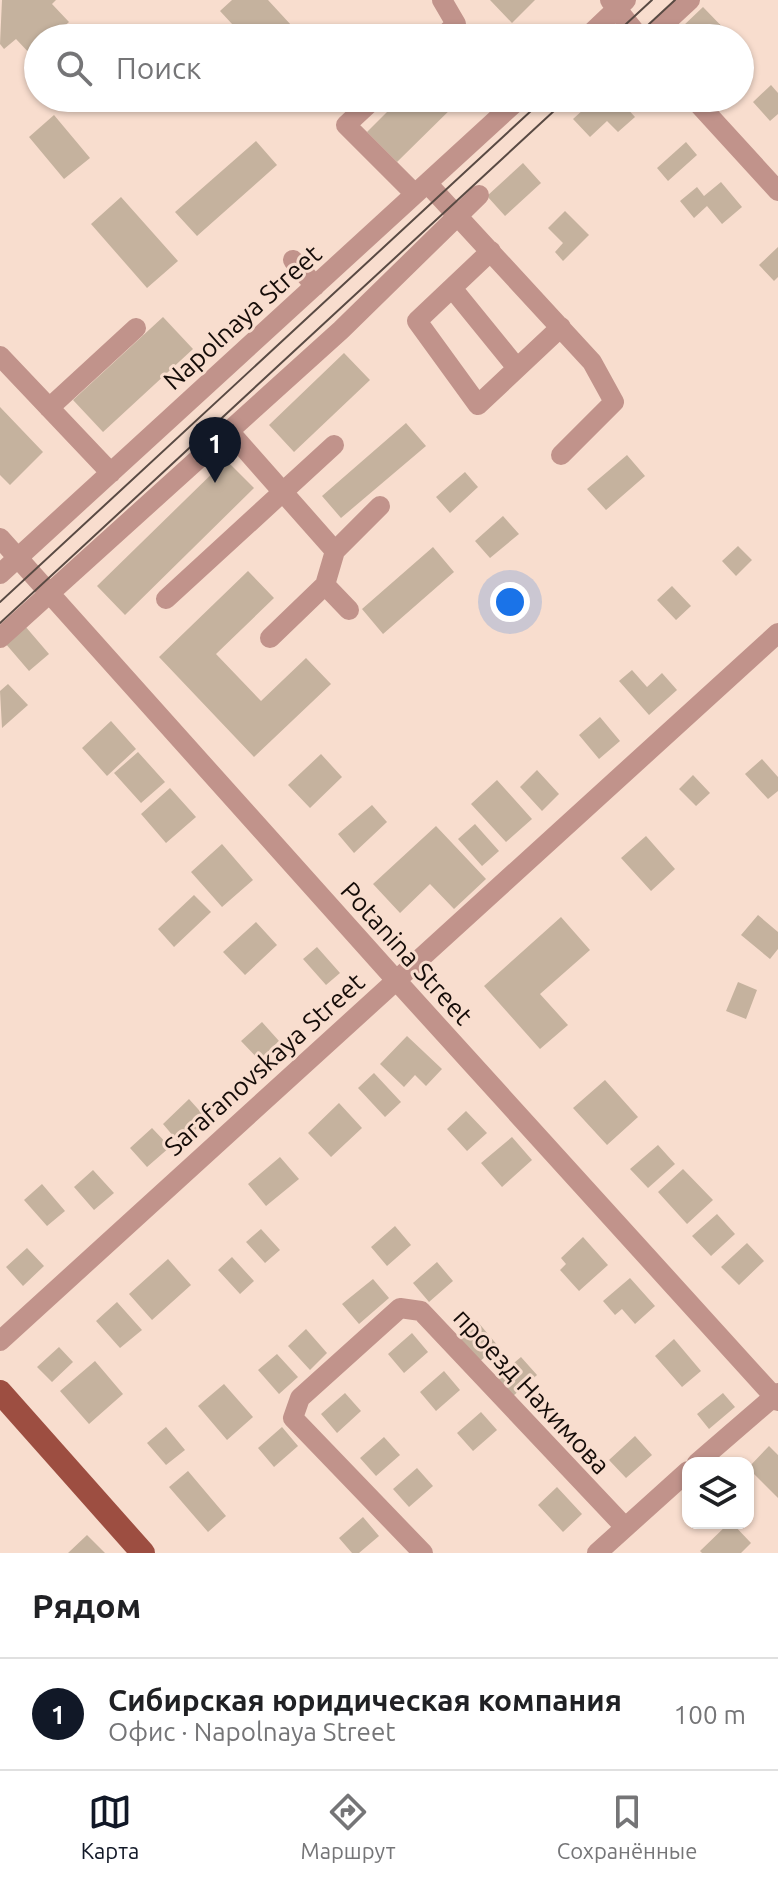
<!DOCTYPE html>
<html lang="ru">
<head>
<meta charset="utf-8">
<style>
	:root { --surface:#fff; --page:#f2f2f2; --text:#202124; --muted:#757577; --line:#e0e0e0; --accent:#111827 }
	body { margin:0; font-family:Ubuntu,sans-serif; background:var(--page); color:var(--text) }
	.controls { position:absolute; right:24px; bottom:24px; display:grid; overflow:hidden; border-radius:16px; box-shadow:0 2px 6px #0004 }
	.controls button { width:72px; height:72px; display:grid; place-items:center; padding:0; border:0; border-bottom:2px solid var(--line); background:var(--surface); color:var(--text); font:40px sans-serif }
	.you { position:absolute; left:510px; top:602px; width:28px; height:28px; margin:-20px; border:6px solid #fff; border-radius:50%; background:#1a73e8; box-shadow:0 0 0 12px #1a73e833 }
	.badge { display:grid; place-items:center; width:52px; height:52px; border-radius:50%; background:var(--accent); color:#fff; font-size:26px; font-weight:700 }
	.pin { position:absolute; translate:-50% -66px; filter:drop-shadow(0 2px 4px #0008) }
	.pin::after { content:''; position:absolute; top:42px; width:28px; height:24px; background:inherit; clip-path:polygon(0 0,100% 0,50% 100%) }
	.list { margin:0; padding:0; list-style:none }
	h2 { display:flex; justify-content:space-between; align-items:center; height:104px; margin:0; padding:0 32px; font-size:34px }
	h2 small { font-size:26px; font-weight:400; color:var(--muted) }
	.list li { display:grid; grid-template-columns:52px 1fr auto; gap:24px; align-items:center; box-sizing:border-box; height:112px; padding:0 32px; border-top:2px solid var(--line) }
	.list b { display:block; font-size:30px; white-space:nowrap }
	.list p { margin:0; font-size:26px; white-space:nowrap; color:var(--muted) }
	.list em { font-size:26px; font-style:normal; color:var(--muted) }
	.icon { flex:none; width:44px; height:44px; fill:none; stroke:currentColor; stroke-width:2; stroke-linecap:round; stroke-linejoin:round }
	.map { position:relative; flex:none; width:778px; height:1553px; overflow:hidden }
	.search { position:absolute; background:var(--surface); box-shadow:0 2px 6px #0004; left:24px; right:24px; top:24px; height:88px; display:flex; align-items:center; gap:20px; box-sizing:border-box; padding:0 28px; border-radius:44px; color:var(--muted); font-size:30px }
	.sheet { height:216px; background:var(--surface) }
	nav { display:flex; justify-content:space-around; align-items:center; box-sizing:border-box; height:112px; border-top:2px solid var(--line); background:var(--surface); font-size:22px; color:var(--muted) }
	nav a { display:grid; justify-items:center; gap:4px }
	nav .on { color:var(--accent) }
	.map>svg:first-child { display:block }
	.building { fill:#c5b29e }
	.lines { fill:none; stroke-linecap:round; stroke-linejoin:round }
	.minor { stroke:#c1938b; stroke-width:20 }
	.major { stroke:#9d4e41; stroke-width:24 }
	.tram { stroke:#594a43; stroke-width:2 }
	.labels { text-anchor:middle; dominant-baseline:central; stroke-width:6; stroke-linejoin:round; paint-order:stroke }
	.street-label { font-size:26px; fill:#150c08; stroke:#f8ddce }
</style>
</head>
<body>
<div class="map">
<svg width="778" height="1553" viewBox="0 0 778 1553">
	<rect width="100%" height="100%" fill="#f8ddce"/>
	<!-- building -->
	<path class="building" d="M2 0H56L52 4 69 22 51 38H38V50L32 56 16 39 4 49 0 44Z
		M232 0H268L303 38H245L220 11Z
		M490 0H535L512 23Z
		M703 7 733 38H692L682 27Z
		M771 85 778 93V114L770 121 753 102Z
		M401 98H462L397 162 367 132Z
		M596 98H632L624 105 635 117 618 132 607 121 590 137 573 119Z
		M54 115 90 158 64 179 29 137Z
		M256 141 277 165 197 236 175 212Z
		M686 142 697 155 668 181 657 168Z
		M523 163 541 183 505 216 487 196Z
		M721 182 742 207 722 224 707 206 694 218 680 201 697 187 704 196Z
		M121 197 178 261 147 288 91 224Z
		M565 211 589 235 563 261 555 252 563 243 548 228Z
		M778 247V277L774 281 759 265Z
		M163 317 193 349 103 432 73 400Z
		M344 353 370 380 294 452 269 425Z
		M0 407 43 452 10 485 0 475Z
		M406 423 426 446 341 518 322 496Z
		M627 455 645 476 606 510 587 489Z
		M226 460 254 488 125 615 97 586Z
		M465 472 478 487 450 513 436 497Z
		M503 516 519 534 490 558 475 541Z
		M738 546 752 560 736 576 722 561Z
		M433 547 454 572 383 634 362 609Z
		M248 571 274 598 216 654 261 701 306 658 331 684 254 757 159 657Z
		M672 586 691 606 676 620 657 600Z
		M25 626 49 654 29 671 5 643Z
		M632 670 647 687 662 673 677 690 649 715 619 681Z
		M8 684 28 705 2 728 0 691Z
		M600 717 620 741 599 759 579 735Z
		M111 721 136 749 107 776 82 748Z
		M138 752 165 782 141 803 114 773Z
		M321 754 342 777 310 808 288 785Z
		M762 759 778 777V791L768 799 745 774Z
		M537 770 559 794 542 811 520 787Z
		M693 775 710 793 696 806 679 789Z
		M497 780 532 819 506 842 471 804Z
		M170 788 196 817 166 843 141 814Z
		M372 805 387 822 354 853 338 834Z
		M475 824 499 851 482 866 458 839Z
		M436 826 486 879 454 909 430 884 400 913 373 884Z
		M646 836 675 869 651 891 621 858Z
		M222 844 253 880 222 907 191 872Z
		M194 895 211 912 174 947 158 929Z
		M758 915 778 932V949L770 959 741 935Z
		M561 917 590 950 540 994 568 1025 540 1049 484 986Z
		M256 922 277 945 245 975 223 952Z
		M317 947 340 973 326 985 303 959Z
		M738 982 757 990 746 1019 726 1011Z
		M262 1022 279 1041 259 1060 241 1041Z
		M407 1036 442 1069 426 1086 415 1075 404 1087 380 1064Z
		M374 1073 401 1102 385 1117 358 1088Z
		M605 1080 638 1117 607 1145 573 1108Z
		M189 1099 207 1119 180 1144 163 1124Z
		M339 1103 362 1128 331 1157 308 1133Z
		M466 1111 487 1133 467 1151 447 1129Z
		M152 1128 170 1147 147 1167 130 1148Z
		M512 1137 532 1160 502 1187 481 1163Z
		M658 1145 675 1164 648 1188 630 1169Z
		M280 1157 299 1179 266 1206 248 1184Z
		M683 1169 713 1200 687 1224 658 1192Z
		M93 1170 114 1193 94 1210 74 1187Z
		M42 1184 65 1211 47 1226 24 1200Z
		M717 1214 735 1234 711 1256 692 1236Z
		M395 1226 411 1245 387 1266 371 1247Z
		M261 1229 280 1250 265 1263 246 1242Z
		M583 1237 608 1265 579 1291 560 1270 566 1264 561 1258Z
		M747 1243 764 1261 739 1285 721 1267Z
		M27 1248 44 1266 23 1286 6 1267Z
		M232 1257 254 1281 240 1294 218 1270Z
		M168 1259 191 1285 152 1320 129 1294Z
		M437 1262 453 1281 429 1302 413 1283Z
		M630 1278 655 1306 635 1324 622 1309 615 1315 603 1301Z
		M373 1279 389 1298 359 1324 342 1304Z
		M117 1302 142 1330 120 1348 96 1321Z
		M477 1321 498 1346 479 1362 459 1337Z
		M306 1329 327 1353 310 1370 288 1346Z
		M412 1333 428 1352 404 1373 388 1354Z
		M674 1339 701 1371 682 1387 655 1356Z
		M59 1347 73 1362 52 1382 37 1367Z
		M277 1354 298 1377 279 1394 258 1370Z
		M521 1357 537 1375 513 1396 496 1378Z
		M95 1361 123 1394 89 1424 60 1391Z
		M444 1371 460 1390 436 1411 420 1392Z
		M224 1384 253 1417 227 1440 198 1406Z
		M345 1393 361 1411 337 1433 321 1414Z
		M723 1393 735 1407 709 1429 697 1414Z
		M481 1412 497 1430 473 1451 457 1433Z
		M166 1427 185 1450 166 1465 147 1443Z
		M282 1427 298 1446 274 1467 258 1448Z
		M635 1436 652 1455 626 1478 609 1460Z
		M384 1437 400 1455 376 1476 360 1458Z
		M769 1446 778 1455V1498L748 1468Z
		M417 1468 433 1486 409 1507 393 1489Z
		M188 1471 226 1516 208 1532 169 1487Z
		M557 1487 582 1514 563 1532 538 1505Z
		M363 1517 379 1536 359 1553H352L339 1538Z
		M729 1523H732L751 1543 741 1553H702L700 1551Z
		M87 1535 105 1553H68Z"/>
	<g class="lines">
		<!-- minor -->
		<path class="minor" d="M610 0 640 38
			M441 38 456 24 442 0
			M586 38 626 0
			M649 38 690 0
			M375 98 346 125 415 194
			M693 98 778 191
			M427 183 592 362 614 402 561 455
			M491 251 417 321 478 405 561 327
			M293 260 315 286
			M452 288 517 368
			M0 356 111 473
			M49 408 136 328
			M229 431 335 551 325 585 349 610
			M0 538 395 979 778 1401
			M335 551 380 506
			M0 574 520 98
			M166 599 334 445
			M0 638 341 330 479 195
			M270 638 325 585
			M0 1341 778 633
			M697 1463 778 1393
			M423 1553 293 1418 300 1398 400 1308 421 1311 624 1526
			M597 1553 688 1471"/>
		<!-- major -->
		<path class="major" d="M0 1392 143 1553"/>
		<!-- tram -->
		<path class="tram" d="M611 38 652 0
			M634 38 675 0
			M0 602 545 98
			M0 623 568 98"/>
	</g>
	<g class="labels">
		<!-- street labels -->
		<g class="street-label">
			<text transform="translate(242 317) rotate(-42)">Napolnaya Street</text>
			<text transform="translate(407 953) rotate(48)">Potanina Street</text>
			<text transform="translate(264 1064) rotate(-42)">Sarafanovskaya Street</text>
			<text transform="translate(532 1391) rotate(47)">проезд Нахимова</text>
		</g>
	</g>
</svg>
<div class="controls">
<button><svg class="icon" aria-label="layers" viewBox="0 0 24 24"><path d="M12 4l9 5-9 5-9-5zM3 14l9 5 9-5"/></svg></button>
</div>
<div class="you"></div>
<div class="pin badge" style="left:215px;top:483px">1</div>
<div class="search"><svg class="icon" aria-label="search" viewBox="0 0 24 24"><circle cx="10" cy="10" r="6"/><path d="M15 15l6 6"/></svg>Поиск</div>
</div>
<section class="sheet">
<h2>Рядом<small></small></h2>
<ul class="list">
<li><span class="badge">1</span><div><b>Сибирская юридическая компания</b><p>Офис · Napolnaya Street</p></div><em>100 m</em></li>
</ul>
</section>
<nav>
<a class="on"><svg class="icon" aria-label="map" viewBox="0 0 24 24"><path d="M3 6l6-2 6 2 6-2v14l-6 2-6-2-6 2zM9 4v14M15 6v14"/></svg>Карта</a>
<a><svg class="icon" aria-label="directions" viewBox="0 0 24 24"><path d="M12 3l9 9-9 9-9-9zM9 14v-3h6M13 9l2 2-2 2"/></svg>Маршрут</a>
<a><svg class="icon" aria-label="saved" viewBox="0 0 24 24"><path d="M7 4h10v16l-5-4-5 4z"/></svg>Сохранённые</a>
</nav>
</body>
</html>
